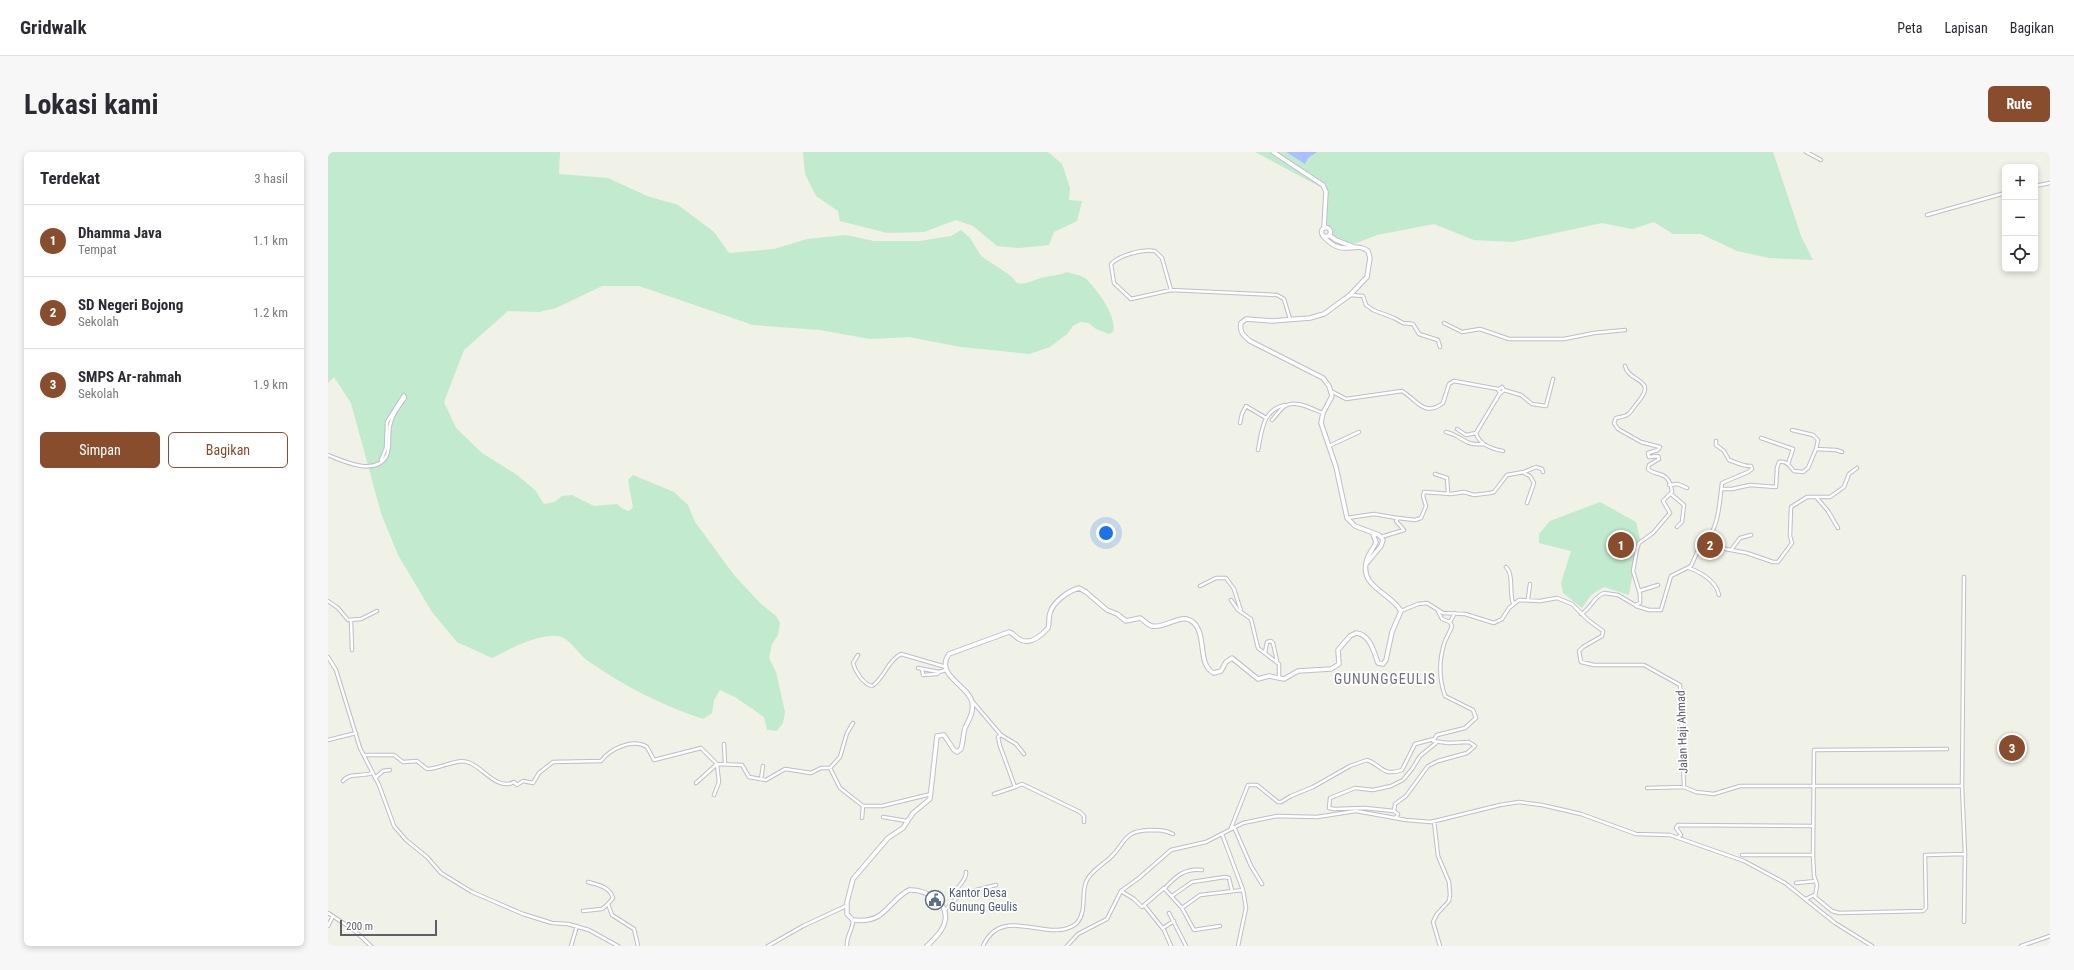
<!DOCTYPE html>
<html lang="id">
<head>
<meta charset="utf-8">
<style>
	:root { --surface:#fff; --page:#f7f7f7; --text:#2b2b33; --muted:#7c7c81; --line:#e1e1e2; --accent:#874d2d }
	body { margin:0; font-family:"Roboto Condensed",sans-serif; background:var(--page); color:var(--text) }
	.controls { position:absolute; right:12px; top:12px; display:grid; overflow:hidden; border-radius:6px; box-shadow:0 2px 6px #0003 }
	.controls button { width:36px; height:36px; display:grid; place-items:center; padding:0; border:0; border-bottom:1px solid var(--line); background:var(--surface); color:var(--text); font:20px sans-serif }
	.scale { position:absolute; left:12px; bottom:10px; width:97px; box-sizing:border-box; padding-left:4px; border:2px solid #5e5f68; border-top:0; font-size:11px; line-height:14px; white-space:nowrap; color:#5e5f68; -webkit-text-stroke:3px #fff; paint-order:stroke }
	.you { position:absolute; left:778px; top:381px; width:14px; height:14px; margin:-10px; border:3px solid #fff; border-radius:50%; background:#1a73e8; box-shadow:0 0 0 6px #1a73e833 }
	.badge { display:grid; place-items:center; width:26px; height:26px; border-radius:50%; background:var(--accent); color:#fff; font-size:13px; font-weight:700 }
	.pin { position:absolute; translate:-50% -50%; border:2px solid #fff; box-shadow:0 1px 4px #0006 }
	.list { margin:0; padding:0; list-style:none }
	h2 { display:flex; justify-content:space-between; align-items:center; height:52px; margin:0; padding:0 16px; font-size:17px }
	h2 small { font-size:13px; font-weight:400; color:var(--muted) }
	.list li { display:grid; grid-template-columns:26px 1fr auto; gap:12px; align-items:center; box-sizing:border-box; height:72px; padding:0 16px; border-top:1px solid var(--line) }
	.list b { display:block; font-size:15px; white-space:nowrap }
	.list p { margin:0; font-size:13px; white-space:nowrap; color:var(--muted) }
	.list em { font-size:13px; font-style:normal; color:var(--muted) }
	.actions { display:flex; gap:8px; padding:12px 16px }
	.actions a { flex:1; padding:9px 0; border:1px solid var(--accent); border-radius:6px; text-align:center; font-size:14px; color:var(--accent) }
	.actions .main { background:var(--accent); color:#fff }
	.icon { flex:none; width:22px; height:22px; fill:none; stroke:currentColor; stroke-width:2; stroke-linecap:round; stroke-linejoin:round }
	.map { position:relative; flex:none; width:1722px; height:794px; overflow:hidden; border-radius:6px }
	header { display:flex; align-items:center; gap:24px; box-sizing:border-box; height:56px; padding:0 20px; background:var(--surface); border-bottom:1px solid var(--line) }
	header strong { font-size:19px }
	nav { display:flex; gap:22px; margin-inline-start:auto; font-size:14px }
	.intro { display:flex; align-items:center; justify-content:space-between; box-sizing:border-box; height:96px; padding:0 24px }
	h1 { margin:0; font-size:28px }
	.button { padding:10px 18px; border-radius:6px; background:var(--accent); color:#fff; font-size:14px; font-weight:700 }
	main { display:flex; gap:24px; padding:0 24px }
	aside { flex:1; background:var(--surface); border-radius:6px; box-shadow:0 2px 6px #0003 }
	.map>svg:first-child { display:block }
	.green { fill:#c1eace }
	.water { fill:#a9bfff }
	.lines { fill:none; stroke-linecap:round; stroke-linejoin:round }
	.minor-casing { stroke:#bebec6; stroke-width:4.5 }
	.secondary-casing { stroke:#bfbfc8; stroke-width:5.5 }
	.minor { stroke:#fff; stroke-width:2.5 }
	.secondary { stroke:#fff; stroke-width:3.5 }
	.labels { text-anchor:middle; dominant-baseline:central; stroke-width:3.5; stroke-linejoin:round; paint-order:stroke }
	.street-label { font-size:12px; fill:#5e5f68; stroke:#fff }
	.service-label { font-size:12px; fill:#4e5e75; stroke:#fff; text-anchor:start }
	.quarter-label { font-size:14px; letter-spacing:1px; fill:#6f717a; stroke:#fff }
</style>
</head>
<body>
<header>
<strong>Gridwalk</strong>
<nav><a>Peta</a><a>Lapisan</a><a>Bagikan</a></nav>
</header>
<div class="intro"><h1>Lokasi kami</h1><a class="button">Rute</a></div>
<main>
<aside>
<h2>Terdekat<small>3 hasil</small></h2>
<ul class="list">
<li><span class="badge">1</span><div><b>Dhamma Java</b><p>Tempat</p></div><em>1.1 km</em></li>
<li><span class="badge">2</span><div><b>SD Negeri Bojong</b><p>Sekolah</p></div><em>1.2 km</em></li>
<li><span class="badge">3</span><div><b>SMPS Ar-rahmah</b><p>Sekolah</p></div><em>1.9 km</em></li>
</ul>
<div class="actions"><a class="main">Simpan</a><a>Bagikan</a></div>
</aside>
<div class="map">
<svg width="1722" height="794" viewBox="0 0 1722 794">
	<rect width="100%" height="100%" fill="#f0f1e7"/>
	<!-- green -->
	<path class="green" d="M0 0H232L231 22 280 26 319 44 350 53 386 80 401 101 446 97 479 87 518 83 546 89H592L623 84 633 78 642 86 653 104 683 124 689 131C698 133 702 129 710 127 720 123 727 125 739 120 744 122 752 123 757 126 768 136 790 165 785 180L781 182 768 177 761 171 752 170 745 174 739 182 722 195 701 202 633 195 581 185 542 187 492 178 425 173 311 134H274L228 156 211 160 180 159 136 198 116 250 128 276 154 301 189 323 207 338 216 352 226 350 234 344 244 343 266 354 289 352 295 357 301 359 305 355 300 328 305 323 346 340 360 353 367 370 406 423 433 452 448 464 452 471 450 483 444 492 441 506 448 520 457 560 455 571 449 579 439 578 436 565 407 545 392 538 386 548 384 561 375 567C335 554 294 533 260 509 251 503 242 486 230 484 210 482 181 497 164 506L129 490 104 460 70 403 53 361 23 251 6 225 0 231Z
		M475 0H720L734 12 742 36 741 48 754 49 749 69 726 80 721 93 691 96 669 94 645 74 628 68 596 80 559 81 512 69 510 59 488 44 477 22Z
		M927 0H1445L1473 84 1485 108 1441 106 1409 99 1373 82H1345L1326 70 1304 77 1274 71 1185 90 1146 88 1106 72 1049 83 1018 95 1006 91 998 73V38Z
		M1272 350 1308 370 1312 387 1307 408 1301 443 1276 435 1263 443 1254 456 1235 441 1233 431 1243 399 1211 391V382L1222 369Z"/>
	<!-- water -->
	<path class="water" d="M958 0H989L980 6 977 12Z"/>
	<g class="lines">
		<!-- minor casing -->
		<g class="minor-casing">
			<path id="minor" d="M1478 0 1493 8
				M1707 34 1722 31
				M1599 63 1677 41
				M843 138 834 106 827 99C814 97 792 103 783 112L786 131 803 147 843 138 949 143 956 147 962 167
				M1023 143 1035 144 1038 153 1045 158 1066 166 1075 171 1085 172 1091 182 1110 188 1112 195
				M1116 171 1134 180 1152 177 1181 187H1236L1266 181 1297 178
				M1176 238 1173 241 1170 238 1174 235 1176 238 1193 243 1204 252 1218 254 1225 227
				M1003 239 1018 247 1074 239C1088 247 1096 266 1115 251L1121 232 1126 229 1170 237
				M944 268C948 264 952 257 957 254 967 247 986 258 995 261
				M912 271 914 262 918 254 938 266
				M1129 277 1138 283 1148 281 1172 241
				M1464 278 1485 283 1490 288 1488 297
				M1118 280C1136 284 1134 294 1156 292
				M1148 281C1151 292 1164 297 1175 299
				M1433 286 1465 297 1460 312
				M1001 294 1031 280
				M930 298C934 279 934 258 957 253
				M0 303C14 309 49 325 59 303 63 293 59 280 63 270 65 261 72 253 77 246L76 243
				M53 308 58 296 59 270 76 243
				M1196 321 1202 324 1206 331 1199 351
				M1107 322 1119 326 1120 341
				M1341 333 1350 332 1359 336
				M1394 337H1404L1422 333 1448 335 1449 316 1451 310C1459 308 1462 315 1466 319L1475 320 1480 316 1488 297 1508 298 1514 300
				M1343 342 1356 353 1354 370 1349 375
				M1489 346 1500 359 1510 376
				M1019 366 1046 362 1069 366
				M1053 385 1076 378 1068 369 1070 366 1087 368 1093 366 1098 354 1095 344 1096 340 1123 342 1136 340 1146 343 1162 341 1166 340 1179 323 1196 320 1208 315 1214 317 1215 320
				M1371 395C1374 390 1378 388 1382 383 1391 371 1392 346 1394 331L1420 320 1424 317 1423 314C1417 315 1407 310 1401 308L1396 299 1388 293V289
				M1403 398 1412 386 1423 383
				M1178 415C1186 423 1181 440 1185 451
				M1361 416C1374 421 1388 429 1391 443
				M872 434 888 426H898L906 437 913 459
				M1311 439 1330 433
				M1200 447 1202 432
				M903 448 910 458 923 467 930 496 951 512V526
				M0 449 10 456 20 468 33 467 49 459
				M1308 454 1321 458H1333L1343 424 1363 414 1371 396 1380 399 1387 395 1419 401 1445 410H1450L1464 391 1462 384 1463 355 1479 345H1502L1516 335 1521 322 1529 316
				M1073 459 1090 452 1099 451 1115 461 1137 462 1166 471 1174 467 1181 456 1191 448 1212 449 1229 446 1244 452 1260 468 1275 479 1274 484 1255 495 1251 499 1253 510 1266 513H1316L1352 533 1356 635 1319 636
				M1110 459 1114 467 1122 470 1127 461
				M1253 462C1263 457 1265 445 1276 441L1290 443 1307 453 1312 451V442L1305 419 1309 397 1311 391 1325 381 1342 361 1335 349 1344 340C1341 317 1328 325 1320 317L1321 313 1331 307 1330 304 1321 305 1320 301 1330 298 1332 295 1313 290 1290 277 1286 271 1288 266C1304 263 1300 262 1310 250 1330 226 1301 231 1297 214
				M23 468 24 498
				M937 501 939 490 943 489 945 491 949 509
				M530 503 525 511C527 519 535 532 544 534 556 527 559 509 573 502L618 515
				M0 505 8 518 32 596 51 633 66 674 78 688 99 705 113 721 144 740 195 762 224 771 240 772 261 778 290 794
				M590 516 611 520 618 518
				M594 517 595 523 609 522 611 520
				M644 549 673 583 688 592 696 602
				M0 588 28 581
				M396 592 397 612
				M1619 597 1486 598 1485 703 1486 724 1489 733 1487 745 1504 759 1511 761 1595 759 1598 756 1597 703 1637 702
				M37 603H66L75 610 89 609 99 617C113 617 129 605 142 611 155 616 170 639 186 630L189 633 195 629 205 631 211 621 225 610 273 609C282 597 304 586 319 595L326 608 373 596 389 612 414 613 421 625 438 628 457 617 483 621 493 616H502L512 636 535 654H554L603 642
				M502 616 512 605 519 581 525 571
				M47 626 55 619 62 618
				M433 627 435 614
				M15 629C22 620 34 625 44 621
				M368 631 389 612 391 630 386 643
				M687 635 694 632 752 660 756 664V670
				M1356 635 1368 640 1386 642 1412 634H1634
				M666 642 687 635 672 594 670 585 673 583
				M1066 659 1067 652 1078 644 1100 614 1110 609 1139 601 1147 594 1141 590 1120 591 1105 589 1109 583 1137 576 1148 566 1145 558 1117 544C1111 527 1111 509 1116 492 1118 486 1122 480 1124 474L1122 470
				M555 665 579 669
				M534 666 535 654
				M1068 666 1070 662 1066 659 1037 656 1006 657 1001 656 1002 646 1027 636 1045 638 1063 634 1075 628 1084 617 1092 604 1108 591
				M1106 669 1110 704 1121 730 1122 743 1121 749 1109 762 1105 770 1112 794
				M906 675 923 714 934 732
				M903 676 920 633H929L950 650H953L963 644 985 635 1022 614 1039 608C1054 613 1054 625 1074 618L1087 592 1106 587
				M894 682 915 738 918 756 910 794
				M1350 685 1353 683 1348 676 1350 673 1485 674
				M1414 703H1485
				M260 730C270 733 281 734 285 746L280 752 284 763 306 777 310 794
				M1468 731 1488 729
				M837 736C848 724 857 716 874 718
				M793 739 806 747 814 755 836 736 854 756 866 778 892 774
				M844 744 864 730 897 725 901 726 904 739
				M627 747C625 734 639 731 638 720
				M1478 747 1486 743
				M816 753 836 778 843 794
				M854 756 872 743 915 738
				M617 758 633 742 668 733
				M255 759 274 757 280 752
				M0 761 26 778 43 794
				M841 761 858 794
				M1636 770 1637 702 1634 634 1636 425
				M0 774 5 764
				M835 776 846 769
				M243 794 249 774
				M440 794 475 774 518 754
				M519 794C518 784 525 778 525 768
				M655 794C675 750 722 794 749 771 759 759 753 743 758 730 762 720 774 713 782 706 799 690 794 679 822 678 831 678 837 678 845 682
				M739 794 750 782 779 767 793 739 811 726 843 698 878 690 915 671 949 664 989 665 1028 659 1078 668 1103 670 1172 653 1191 650 1214 653 1253 662 1308 682 1342 683 1416 709 1457 731 1507 771 1544 794
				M1693 794 1722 784"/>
		</g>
		<!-- secondary casing -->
		<g class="secondary-casing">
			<path id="secondary" d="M945 0 995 33 998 40 996 75
				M993.5 80a4.5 4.5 0 1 1 9 0a4.5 4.5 0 1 1-9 0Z
				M1001 83 1008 88 1026 95
				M995 84C1015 107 1026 88 1040 99L1042 106 1039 125 1022 143 996 162 982 166 944 169 918 167 913 171C911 180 916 184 922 189L995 226 1001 234 1004 244 995 261 993 271 1008 315 1019 366 1027 374 1051 383 1055 388 1053 394 1039 411
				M599 794C606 787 615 779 617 769 621 750 597 737 581 738 558 750 559 772 525 768L519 762V750L525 727 560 686 575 676 585 661 602 647 609 584 616 583 626 598 629 600 633 597C635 591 635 583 637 576 641 567 646 561 644 550 641 534 606 523 621 502L681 480C686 481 687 485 691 487 702 494 713 484 720 476 722 471 720 466 722 461 725 450 740 439 751 436L758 440 779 458 789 462 798 469 812 466C816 468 819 473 824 474 839 477 853 459 866 471 879 484 869 513 886 521L893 519 898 510 904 506 930 527 941 524 956 527 970 519 1003 517 1011 512 1010 498 1022 484 1028 481C1042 482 1046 500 1050 511L1055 512 1058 508 1064 480 1073 459C1062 440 1030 435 1039 407 1041 401 1046 396 1048 390L1045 382"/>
		</g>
		<!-- minor -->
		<use href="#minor" class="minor"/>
		<!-- secondary -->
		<use href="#secondary" class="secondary"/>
	</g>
	<!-- icons -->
	<defs>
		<g id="civic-ring" transform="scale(1)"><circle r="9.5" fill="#fff" stroke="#5c6f8a" stroke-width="1.5"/><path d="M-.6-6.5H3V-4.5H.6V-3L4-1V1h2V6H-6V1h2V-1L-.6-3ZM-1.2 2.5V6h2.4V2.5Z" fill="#5c6f8a"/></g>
	</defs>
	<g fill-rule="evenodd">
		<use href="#civic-ring" x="607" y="748"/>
	</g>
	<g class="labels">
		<!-- street labels -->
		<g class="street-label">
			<text transform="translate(1354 580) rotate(-92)">Jalan Haji Ahmad</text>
		</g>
		<!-- service labels -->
		<g class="service-label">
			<text x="621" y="741">Kantor Desa<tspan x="621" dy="14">Gunung Geulis</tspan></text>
		</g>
		<!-- quarter labels -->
		<g class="quarter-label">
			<text x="1057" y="527">GUNUNGGEULIS</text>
		</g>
	</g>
</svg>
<div class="controls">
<button>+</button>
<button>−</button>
<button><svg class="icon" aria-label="locate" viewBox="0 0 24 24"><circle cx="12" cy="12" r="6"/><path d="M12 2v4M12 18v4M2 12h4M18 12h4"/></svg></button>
</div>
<div class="scale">200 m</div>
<div class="you"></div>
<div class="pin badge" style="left:1293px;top:393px">1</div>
<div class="pin badge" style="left:1382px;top:393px">2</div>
<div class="pin badge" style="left:1684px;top:596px">3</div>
</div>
</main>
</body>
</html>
